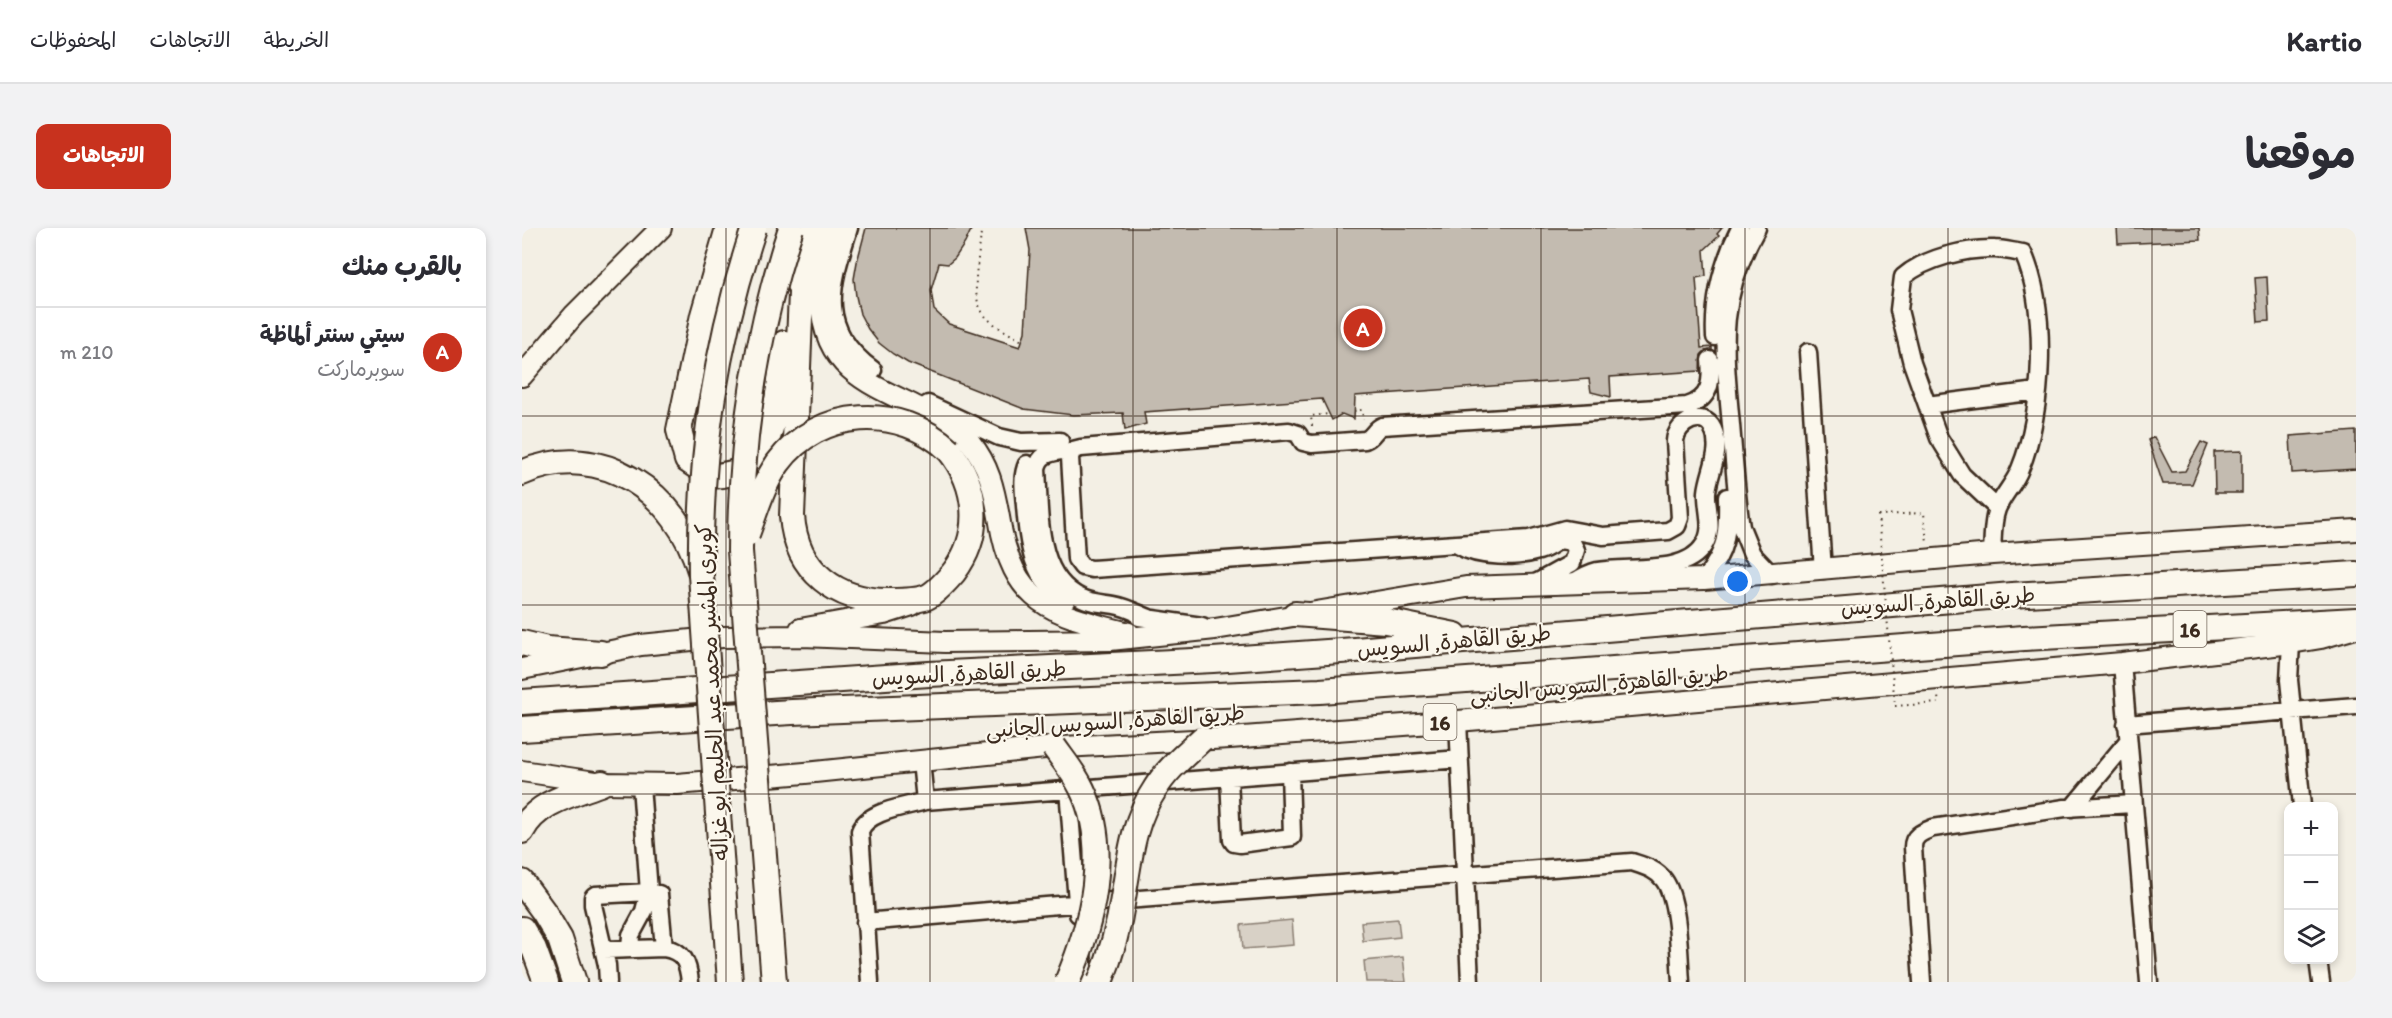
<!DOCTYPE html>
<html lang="ar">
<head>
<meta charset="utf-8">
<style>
	:root { --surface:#fff; --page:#f2f2f3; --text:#2b2b33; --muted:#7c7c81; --line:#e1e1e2; --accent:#c8321e }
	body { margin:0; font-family:Itim,"Playpen Sans Arabic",sans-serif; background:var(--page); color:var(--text); direction:rtl }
	.controls { position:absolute; right:18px; bottom:18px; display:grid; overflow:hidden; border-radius:12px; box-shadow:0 3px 9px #0003 }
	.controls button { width:54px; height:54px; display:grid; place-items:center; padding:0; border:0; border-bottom:2px solid var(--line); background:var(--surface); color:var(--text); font:30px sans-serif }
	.you { position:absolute; left:1216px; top:354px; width:21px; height:21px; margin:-15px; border:4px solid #fff; border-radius:50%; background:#1a73e8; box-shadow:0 0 0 9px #1a73e833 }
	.badge { display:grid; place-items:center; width:39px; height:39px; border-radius:50%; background:var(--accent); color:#fff; font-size:20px; font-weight:700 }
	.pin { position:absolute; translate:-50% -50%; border:3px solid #fff; box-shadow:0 2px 6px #0006 }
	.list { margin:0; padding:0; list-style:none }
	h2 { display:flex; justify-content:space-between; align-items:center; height:78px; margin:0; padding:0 24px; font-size:26px }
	h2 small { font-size:20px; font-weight:400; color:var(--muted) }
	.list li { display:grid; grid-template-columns:39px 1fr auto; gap:18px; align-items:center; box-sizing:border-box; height:90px; padding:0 24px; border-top:2px solid var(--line) }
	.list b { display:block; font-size:22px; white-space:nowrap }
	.list p { margin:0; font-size:20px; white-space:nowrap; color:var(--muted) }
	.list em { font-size:20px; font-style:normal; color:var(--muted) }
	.icon { flex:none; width:33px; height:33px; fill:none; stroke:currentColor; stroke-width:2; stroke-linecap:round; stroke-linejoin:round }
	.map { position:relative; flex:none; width:1834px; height:754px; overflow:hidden; direction:ltr; border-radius:12px }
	header { display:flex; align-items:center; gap:36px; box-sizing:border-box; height:84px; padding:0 30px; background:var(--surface); border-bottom:2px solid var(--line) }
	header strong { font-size:28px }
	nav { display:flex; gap:33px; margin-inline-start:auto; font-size:21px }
	.intro { display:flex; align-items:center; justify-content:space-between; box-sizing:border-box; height:144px; padding:0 36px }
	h1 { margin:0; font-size:42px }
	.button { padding:15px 27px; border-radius:12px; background:var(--accent); color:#fff; font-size:21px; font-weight:700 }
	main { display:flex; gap:36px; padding:0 36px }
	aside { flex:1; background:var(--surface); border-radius:12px; box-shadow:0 3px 9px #0003 }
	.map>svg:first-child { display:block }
	.green { fill:#d8d1c6; stroke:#8a7e72; stroke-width:1.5 }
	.building { fill:#c3bbb0; stroke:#3b2a1e; stroke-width:1.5 }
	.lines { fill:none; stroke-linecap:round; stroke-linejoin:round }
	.minor-casing { stroke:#3b2a1e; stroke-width:21 }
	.major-casing { stroke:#3b2a1e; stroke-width:24 }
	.highway-casing { stroke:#3b2a1e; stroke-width:28 }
	.path { stroke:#3b2a1e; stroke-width:2; stroke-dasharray:1.5 4.5; stroke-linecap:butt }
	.minor { stroke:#fbf7ec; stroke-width:16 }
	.major { stroke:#fbf7ec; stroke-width:20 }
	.highway { stroke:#fbf7ec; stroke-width:24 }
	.highway-bridge-casing { stroke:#3b2a1e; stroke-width:28; stroke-linecap:butt }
	.path-bridge { stroke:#3b2a1e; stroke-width:2; stroke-dasharray:1.5 4.5; stroke-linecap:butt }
	.highway-bridge { stroke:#fbf7ec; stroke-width:24 }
	.grid { fill:none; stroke:#3b2a1e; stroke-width:1.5; stroke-opacity:0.55 }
	.labels { text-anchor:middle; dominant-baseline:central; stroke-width:4.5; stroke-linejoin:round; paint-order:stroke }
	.shield { fill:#fbf7ec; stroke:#75685c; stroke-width:1.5 }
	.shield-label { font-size:21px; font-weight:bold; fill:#3b2a1e }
	.street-label { font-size:22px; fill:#3b2a1e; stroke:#fbf7ec }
</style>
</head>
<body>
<header>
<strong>Kartio</strong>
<nav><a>الخريطة</a><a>الاتجاهات</a><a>المحفوظات</a></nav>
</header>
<div class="intro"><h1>موقعنا</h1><a class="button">الاتجاهات</a></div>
<main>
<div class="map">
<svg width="1834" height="754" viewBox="0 0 1834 754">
	<rect width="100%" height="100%" fill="#f3efe4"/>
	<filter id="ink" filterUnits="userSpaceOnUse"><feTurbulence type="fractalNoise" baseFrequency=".0167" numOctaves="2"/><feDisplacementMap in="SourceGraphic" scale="12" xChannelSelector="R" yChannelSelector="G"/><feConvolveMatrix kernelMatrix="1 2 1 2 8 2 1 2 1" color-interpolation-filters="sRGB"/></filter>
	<g filter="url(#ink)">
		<!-- green -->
		<path class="green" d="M876 691 878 709 841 713 839 694Z
			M770 692 772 717 721 721 719 697Z
			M881 729 884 754H844L842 733Z"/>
		<!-- building -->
		<path class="building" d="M344 0H450L443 15 433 30 426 36 417 35 409 62 412 82 427 96 498 119 503 104 508 22 504 0H1200L1195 6 1197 8 1182 22 1184 48 1174 50 1179 120 1190 119V122L1183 123 1179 127 1178 143 1088 149 1089 169 1069 164 1067 151 833 168 832 191 820 186 810 192 800 171 622 184 624 196 603 202 601 185 551 187 502 181 386 135 371 126 357 115 346 101 338 86 334 68 332 51 335 34Z
			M1595 0H1677L1678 12 1596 16Z
			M1745 49 1747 93 1736 94 1733 50Z
			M1834 203V241L1770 245 1768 208Z
			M1632 209 1650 244 1663 243 1679 214 1686 217 1670 256H1641L1626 212Z
			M1720 223V265H1693L1692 224Z"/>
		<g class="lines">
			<!-- minor casing -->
			<g class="minor-casing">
				<path id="minor" d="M327 0C309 58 294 99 351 142
					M1235 0C1195 71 1202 120 1209 197 1212 231 1214 265 1219 299L1230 326 1250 347
					M1193 109C1191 70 1201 34 1218 0
					M1286 124 1301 342
					M406 176 477 209 499 214 538 213
					M1405 177 1515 163
					M539 223C527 225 517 227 515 241 518 284 513 349 560 370 570 375 581 375 592 377 604 379 615 385 627 390
					M505 236C499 249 502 264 503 278 506 313 509 354 545 372
					M937 318C957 330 995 330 1017 323 1025 321 1031 316 1038 312L1050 314 1054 322 1050 335 1012 356
					M1470 326C1471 312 1470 294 1475 281 1481 266 1493 255 1498 241 1522 184 1526 81 1501 25 1492 24 1482 21 1473 21 1444 20 1403 30 1381 49L1377 82 1390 135 1417 210 1440 247 1475 280
					M1182 351C1205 323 1206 305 1205 269
					M1050 355C1058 350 1066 345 1075 343 1106 337 1163 348 1182 317 1193 300 1184 282 1185 264 1187 243 1201 223 1191 201 1182 181 1154 194 1153 213L1158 290 1155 298 1146 303 1081 308 1043 301 1007 311 570 341 560 339 554 331 548 229 551 222 559 220 767 203 776 206 781 214 790 216 843 212C852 209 852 201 860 198L1165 178C1189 171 1190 153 1188 132
					M617 389 680 398
					M1769 415 1767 452 1780 578
					M1600 435 1627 754
					M936 493 948 754
					M1604 496 1834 478
					M399 533 403 573
					M707 549 710 612 712 615 718 616 770 609 768 544
					M546 561 556 686
					M1550 580 1605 514
					M343 694 524 678 1110 634C1122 638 1134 641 1142 652 1157 672 1157 728 1159 754
					M108 721 109 707 122 683 127 664 119 557
					M82 722 142 720C162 723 166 735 168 754
					M560 724 562 754
					M1796 732 1799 754
					M86 754 85 737 71 677V669L73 667 127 664 137 666 142 720
					M348 754 338 603C346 582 384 579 403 573L938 531
					M1400 754 1391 619C1391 607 1401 604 1411 600L1543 580 1611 576"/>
			</g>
			<!-- major casing -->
			<g class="major-casing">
				<path id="major" d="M310 0C297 46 288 106 328 141 346 157 370 167 391 177 411 187 434 196 448 214 467 237 472 261 477 289 490 377 530 386 607 405
					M0 148 52 87 139 0
					M278 401 362 386 390 377
					M0 441 119 417 200 409 281 408 423 414 588 412 693 401 944 359 1182 351 1470 326 1834 302
					M0 543 80 555 155 556 283 545 523 520 708 510 936 493 1600 435 1769 415 1799 410 1834 400"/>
			</g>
			<!-- highway casing -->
			<g class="highway-casing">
				<path id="highway" d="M206 0 181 87 157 202 165 232 189 248C202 248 219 244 229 236 255 216 258 146 262 115
					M280 40 270 288C274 343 315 374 369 373 380 373 395 373 405 369 415 364 425 352 432 344 461 306 456 258 427 222
					M276 55 292 0
					M0 245C80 210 156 266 178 343
					M773 386 864 393 933 407
					M0 415 25 421 79 425
					M0 474 407 446 691 432 833 422 1490 367 1834 346
					M0 501 270 484 798 463 1502 410 1834 392
					M0 603C14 574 52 566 80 555
					M0 654 22 684 38 711 52 754
					M0 701 12 721 24 754"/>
			</g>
			<!-- path -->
			<path class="path" d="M459 0C459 28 444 69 465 90 475 100 489 106 500 113
				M832 183 840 182 841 192
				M790 198 789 188 807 186
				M1356 287 1402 285 1405 315
				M1373 478 1417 475 1416 469"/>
			<!-- minor -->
			<use href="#minor" class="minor"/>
			<!-- major -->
			<use href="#major" class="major"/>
			<!-- highway -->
			<use href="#highway" class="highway"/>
			<!-- highway-bridge casing -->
			<g class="highway-bridge-casing">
				<path id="highway-bridge" d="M225 306C234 282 241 256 256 235 297 179 378 176 427 222
					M532 519C542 533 553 546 560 561 589 621 570 697 545 754
					M208 754 179 347C177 225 194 116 232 0
					M252 754 218 323C218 213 234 105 269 0
					M578 754C589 727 597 699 601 670 608 631 610 595 633 561 645 541 663 527 680 511"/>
			</g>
			<!-- path-bridge -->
			<path class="path-bridge" d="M1356 287 1373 478"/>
			<!-- highway-bridge -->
			<use href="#highway-bridge" class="highway-bridge"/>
		</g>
	</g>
	<!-- grid -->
	<path class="grid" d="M204 0V754M408 0V754M611 0V754M815 0V754M1019 0V754M1223 0V754M1426 0V754M1630 0V754M0 188H1834M0 377H1834M0 566H1834"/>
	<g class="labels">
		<!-- shield labels -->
		<g class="shield">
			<rect x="1651.5" y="383" width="33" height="36" rx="4.5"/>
			<rect x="901.5" y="476" width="33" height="36" rx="4.5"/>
		</g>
		<g class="shield-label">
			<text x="1668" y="401">16</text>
			<text x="918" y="494">16</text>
		</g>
		<!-- street labels -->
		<g class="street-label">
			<text transform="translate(1416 373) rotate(-4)">طريق القاهرة, السويس</text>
			<text transform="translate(932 413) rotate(-5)">طريق القاهرة, السويس</text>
			<text transform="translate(447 445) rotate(-3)">طريق القاهرة, السويس</text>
			<text transform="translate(1077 456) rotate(-5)">طريق القاهرة, السويس الجانبى</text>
			<text transform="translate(190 464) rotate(-93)">كوبرى المشير محمد عبد الحليم ابو غزاله</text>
			<text transform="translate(593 493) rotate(-4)">طريق القاهرة, السويس الجانبى</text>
		</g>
	</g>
</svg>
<div class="controls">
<button>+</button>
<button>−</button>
<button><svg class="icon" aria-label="layers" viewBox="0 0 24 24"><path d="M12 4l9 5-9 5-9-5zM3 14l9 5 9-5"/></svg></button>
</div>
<div class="you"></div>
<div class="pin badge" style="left:841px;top:100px">A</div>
</div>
<aside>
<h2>بالقرب منك<small></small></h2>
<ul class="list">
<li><span class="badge">A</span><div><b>سيتي سنتر ألماظة</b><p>سوبرماركت</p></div><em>210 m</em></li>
</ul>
</aside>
</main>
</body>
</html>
